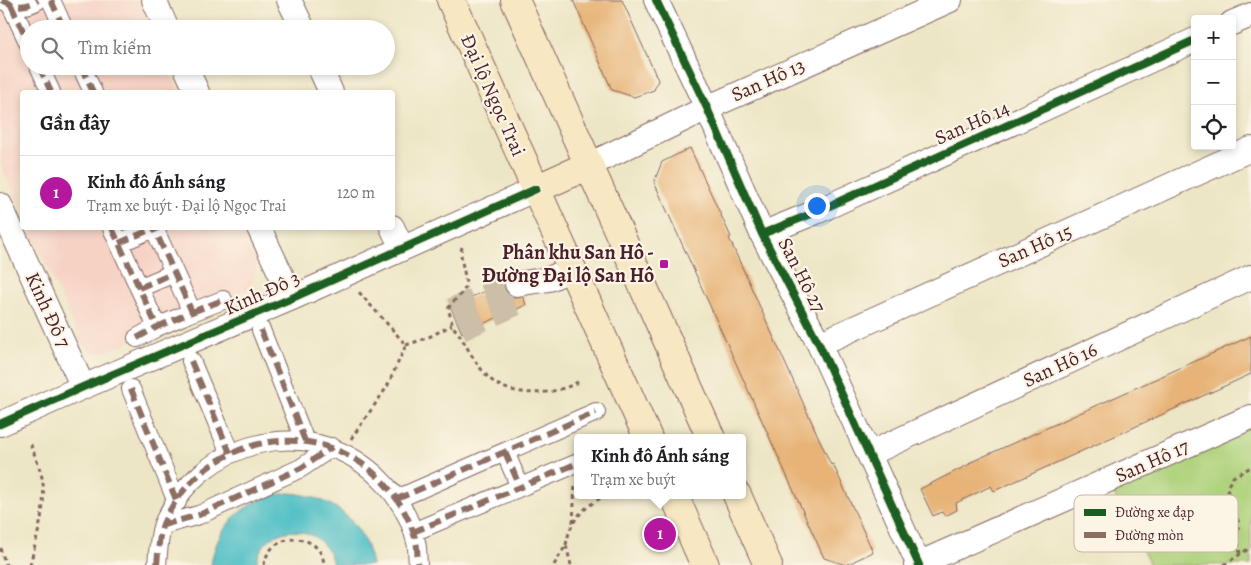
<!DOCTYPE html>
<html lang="vi">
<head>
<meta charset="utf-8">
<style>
	:root { --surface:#fff; --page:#f6f6f6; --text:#202124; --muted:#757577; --line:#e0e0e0; --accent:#b5179e }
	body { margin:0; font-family:Alegreya,serif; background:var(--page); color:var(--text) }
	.controls { position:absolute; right:15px; top:15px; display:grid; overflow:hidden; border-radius:5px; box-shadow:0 2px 8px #0003 }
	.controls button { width:45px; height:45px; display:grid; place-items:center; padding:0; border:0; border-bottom:1px solid var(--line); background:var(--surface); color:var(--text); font:25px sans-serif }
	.you { position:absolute; left:816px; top:205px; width:18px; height:18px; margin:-12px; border:4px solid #fff; border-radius:50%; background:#1a73e8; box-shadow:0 0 0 8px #1a73e833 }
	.badge { display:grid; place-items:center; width:32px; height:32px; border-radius:50%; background:var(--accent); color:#fff; font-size:16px; font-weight:700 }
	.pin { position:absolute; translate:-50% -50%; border:2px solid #fff; box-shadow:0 1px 5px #0006 }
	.popup { position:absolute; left:574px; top:434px; width:172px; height:65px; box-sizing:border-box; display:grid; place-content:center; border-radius:5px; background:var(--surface); filter:drop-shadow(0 1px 4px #0005); font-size:16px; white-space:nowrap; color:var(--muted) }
	.popup b { font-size:19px; color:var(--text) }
	.popup::after { content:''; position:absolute; left:50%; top:100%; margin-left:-10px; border:10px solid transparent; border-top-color:var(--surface) }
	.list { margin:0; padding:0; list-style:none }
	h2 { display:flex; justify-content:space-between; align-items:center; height:65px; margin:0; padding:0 20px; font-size:21px }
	h2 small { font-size:16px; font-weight:400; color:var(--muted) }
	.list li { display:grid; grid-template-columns:32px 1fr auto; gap:15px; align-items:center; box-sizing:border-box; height:75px; padding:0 20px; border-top:1px solid var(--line) }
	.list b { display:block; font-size:19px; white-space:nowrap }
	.list p { margin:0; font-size:16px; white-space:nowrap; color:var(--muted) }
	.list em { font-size:16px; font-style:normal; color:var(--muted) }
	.icon { flex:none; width:28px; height:28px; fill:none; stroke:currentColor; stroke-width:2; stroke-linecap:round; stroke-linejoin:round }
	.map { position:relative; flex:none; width:1251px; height:565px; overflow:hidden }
	.search { position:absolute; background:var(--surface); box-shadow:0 2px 8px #0003; left:20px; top:20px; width:375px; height:55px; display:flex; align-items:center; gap:12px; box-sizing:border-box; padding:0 18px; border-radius:28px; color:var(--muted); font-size:19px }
	.panel { position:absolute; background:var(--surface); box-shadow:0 2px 8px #0003; left:20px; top:90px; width:375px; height:140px; border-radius:5px }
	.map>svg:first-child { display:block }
	.built { fill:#f6d2c4 }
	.green { fill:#aed27b; stroke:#7c7853 }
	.water { fill:#50bfc6; stroke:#4d6f78 }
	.building { fill:#e7b377 }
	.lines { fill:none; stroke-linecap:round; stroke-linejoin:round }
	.minor-tunnel { stroke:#ccbea7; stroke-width:24; stroke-dasharray:24 12; stroke-linecap:butt }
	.pedestrian-casing { stroke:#836561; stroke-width:20 }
	.minor-casing { stroke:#836561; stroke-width:26 }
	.secondary-casing { stroke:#836561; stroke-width:30 }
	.path { stroke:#836561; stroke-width:3; stroke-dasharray:4 4; stroke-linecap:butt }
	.pedestrian { stroke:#fff; stroke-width:18 }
	.minor { stroke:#fff; stroke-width:24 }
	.secondary { stroke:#f7e8c3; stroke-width:28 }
	.quiet { stroke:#8d6e63; stroke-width:6; stroke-dasharray:12 6; stroke-linecap:butt }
	.cycleway-casing { stroke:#fcf5e5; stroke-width:11 }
	.cycleway { stroke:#1b5e20; stroke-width:8 }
	.poi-dot { fill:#b5179e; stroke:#fcf5e5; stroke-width:2 }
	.labels { text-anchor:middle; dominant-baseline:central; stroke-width:4.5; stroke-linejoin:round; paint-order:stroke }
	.street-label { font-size:20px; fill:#4a1f2b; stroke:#fcf5e5 }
	.poi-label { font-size:20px; font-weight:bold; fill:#4a1f2b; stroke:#fcf5e5; text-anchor:end }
	.key { fill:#fcf5e5; stroke:#c7b5ad; stroke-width:1 }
	.key-label { font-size:14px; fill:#4a1f2b }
</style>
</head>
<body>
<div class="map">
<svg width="1251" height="565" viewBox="0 0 1251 565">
	<rect width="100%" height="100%" fill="#fcf5e5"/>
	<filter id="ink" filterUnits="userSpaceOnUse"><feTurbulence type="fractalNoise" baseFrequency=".02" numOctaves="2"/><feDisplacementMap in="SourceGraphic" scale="10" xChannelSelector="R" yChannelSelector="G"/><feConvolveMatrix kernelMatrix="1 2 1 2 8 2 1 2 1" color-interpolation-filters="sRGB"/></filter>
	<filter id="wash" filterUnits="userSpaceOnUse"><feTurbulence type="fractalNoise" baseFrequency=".0096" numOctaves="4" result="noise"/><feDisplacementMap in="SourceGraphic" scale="20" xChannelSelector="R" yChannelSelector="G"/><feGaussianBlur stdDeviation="1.12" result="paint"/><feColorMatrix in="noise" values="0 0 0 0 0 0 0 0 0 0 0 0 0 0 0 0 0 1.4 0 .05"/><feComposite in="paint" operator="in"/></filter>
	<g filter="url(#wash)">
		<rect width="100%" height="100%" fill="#ede6c6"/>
		<!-- built -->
		<path class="built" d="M0 0H137L150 29H29V66H167L179 92H22V212L0 163Z
			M29 228H241L255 258 256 271 250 288 104 353 90 352 82 343Z"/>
		<!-- green -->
		<path class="green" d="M1251 424V565H1150L1113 492 1204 452 1211 441Z"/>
		<!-- water -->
		<path class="water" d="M289 493C332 496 364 521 372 565H333C325 520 262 520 256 565H211C217 523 248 497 289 493Z"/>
		<g id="blocks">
			<!-- building -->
			<path class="building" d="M573 0H622L658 80 654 90 634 97 612 90Z
				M690 148 731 237 729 238 831 465 833 464 873 552 846 565 824 558 654 182 662 162Z
				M504 283V287L507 293 513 297H523L526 305 462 333 450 306Z
				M1251 336V374L994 491 991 486 956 503 957 510 945 516 942 512 933 516 920 489 970 464 969 463Z"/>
		</g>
	</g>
	<g filter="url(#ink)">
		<use href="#blocks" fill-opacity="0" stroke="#836561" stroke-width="1"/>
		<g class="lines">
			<!-- minor-tunnel -->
			<path class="minor-tunnel" d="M452 310 511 284H517
				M461 329 524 300"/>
			<!-- pedestrian casing -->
			<g class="pedestrian-casing">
				<path id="pedestrian" d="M51 0 64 29
					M4 1C16 7 27 7 38 0
					M11 5 29 44
					M39 66 51 92
					M81 66 93 92
					M112 228 157 327 192 312 154 228
					M119 243 154 228
					M139 288 174 273
					M192 312 223 300
					M261 330 305 441
					M137 338 157 327
					M191 361 230 453
					M131 389 177 502
					M505 452 520 487
					M397 499 596 412
					M163 525 199 515 301 468 332 447
					M413 532 578 463
					M157 565C158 554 159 534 163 524 200 440 307 412 376 475 395 493 410 516 416 542 418 549 417 558 418 565"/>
			</g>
			<!-- minor casing -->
			<g class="minor-casing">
				<path id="minor" d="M154 0 167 29
					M289 0 303 29
					M656 0 707 108 762 234 819 344 919 565
					M1232 23 1251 15
					M185 66 197 92
					M319 66 331 92
					M589 165 707 108 950 0
					M0 205 83 387
					M392 227 402 248
					M259 228 292 298
					M762 234 816 212 1195 40
					M517 284 549 279 572 269
					M819 344 1251 149
					M0 424 83 387 292 298 536 189
					M869 454 1251 277
					M916 565 1251 417"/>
			</g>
			<!-- secondary casing -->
			<g class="secondary-casing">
				<path id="secondary" d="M451 0 648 438
					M515 0 711 438
					M536 189 589 165
					M674 495 705 565
					M737 495 768 565"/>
			</g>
			<!-- path -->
			<path class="path" d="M462 247C458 261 470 281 464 290 460 297 452 301 448 309 450 314 451 319 452 324 453 328 458 332 461 337 469 351 477 366 489 378 511 399 557 396 581 380
				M406 345 427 338 452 325
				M351 439 387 387 406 345 358 291
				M573 523 575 484
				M566 545C571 518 583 508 606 495
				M0 548 6 565
				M1240 554 1237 534 1239 524 1237 517 1230 502 1227 487 1233 477 1251 467
				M30 565C36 539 46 510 43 483 41 469 34 455 30 442
				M264 565C269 530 322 531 324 565
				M554 565 566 545 571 565
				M1224 565 1251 547"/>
			<!-- pedestrian -->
			<use href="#pedestrian" class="pedestrian"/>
			<!-- minor -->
			<use href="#minor" class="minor"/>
			<!-- secondary -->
			<use href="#secondary" class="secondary"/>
			<!-- quiet -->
			<path class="quiet" d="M2 0C15 7 26 8 38 0
				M51 0 64 29
				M11 5 29 44
				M39 66 51 92
				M81 66 93 92
				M112 228 157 327 192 312 154 228
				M119 243 154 228
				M139 288 174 273
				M192 312 223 300
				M261 330 305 441
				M137 338 157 327
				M191 361 230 453
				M131 389 177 502
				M505 452 520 487
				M397 499 596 412
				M163 525 199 515 301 468 332 447
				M413 532 578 463
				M157 565C158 554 159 534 163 524 200 440 307 412 376 475 395 493 410 516 416 542 418 549 417 558 418 565"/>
			<!-- cycleway casing -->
			<g class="cycleway-casing">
				<path id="cycleway" d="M656 0 707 108 762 234 819 344 919 565
					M762 234 816 212 1195 40
					M0 424 83 387 292 298 536 189"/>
			</g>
			<!-- cycleway -->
			<use href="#cycleway" class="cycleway"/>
		</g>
	</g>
	<!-- markers -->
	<rect class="poi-dot" x="659" y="259" width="10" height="10" rx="2.5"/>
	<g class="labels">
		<!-- street labels -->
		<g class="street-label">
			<text transform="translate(768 80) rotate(-24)">San Hô 13</text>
			<text transform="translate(493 95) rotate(66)">Đại lộ Ngọc Trai</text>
			<text transform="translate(972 123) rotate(-24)">San Hô 14</text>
			<text transform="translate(1035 246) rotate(-24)">San Hô 15</text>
			<text transform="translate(802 275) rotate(63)">San Hô 27</text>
			<text transform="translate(262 293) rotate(-24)">Kinh Đô 3</text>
			<text transform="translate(48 310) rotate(65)">Kinh Đô 7</text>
			<text transform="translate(1060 365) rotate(-25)">San Hô 16</text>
			<text transform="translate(1152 461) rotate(-24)">San Hô 17</text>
		</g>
		<!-- poi labels -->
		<g class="poi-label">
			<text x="654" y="252">Phân khu San Hô -<tspan x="654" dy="23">Đường Đại lộ San Hô</tspan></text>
		</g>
	</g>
	<!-- legend -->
	<rect x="1074" y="495" width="164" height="57" rx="8" class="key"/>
	<rect x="1084" y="509" width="22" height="7" fill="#1b5e20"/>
	<rect x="1084" y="532" width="22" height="6" fill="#8d6e63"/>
	<g class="key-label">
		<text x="1115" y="517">Đường xe đạp</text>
		<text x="1115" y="540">Đường mòn</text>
	</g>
</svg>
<div class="controls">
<button>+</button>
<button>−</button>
<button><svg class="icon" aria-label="locate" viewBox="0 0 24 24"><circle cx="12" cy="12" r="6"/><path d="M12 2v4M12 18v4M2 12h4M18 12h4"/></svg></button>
</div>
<div class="you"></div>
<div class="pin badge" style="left:660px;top:534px">1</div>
<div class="popup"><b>Kinh đô Ánh sáng</b>Trạm xe buýt</div>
<div class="search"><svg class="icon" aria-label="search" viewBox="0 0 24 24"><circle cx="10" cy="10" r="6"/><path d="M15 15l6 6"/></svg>Tìm kiếm</div>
<section class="panel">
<h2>Gần đây<small></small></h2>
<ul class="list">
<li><span class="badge">1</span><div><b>Kinh đô Ánh sáng</b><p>Trạm xe buýt · Đại lộ Ngọc Trai</p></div><em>120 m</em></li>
</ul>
</section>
</div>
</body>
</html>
